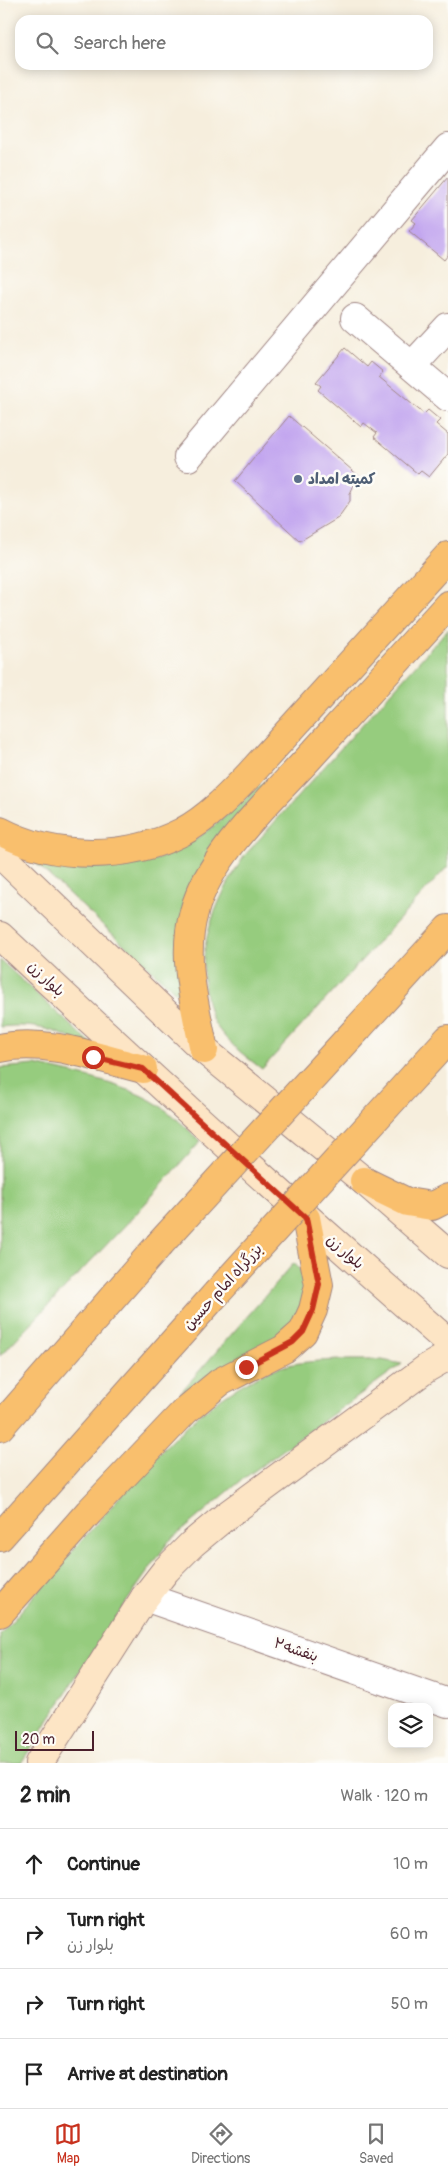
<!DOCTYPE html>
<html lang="en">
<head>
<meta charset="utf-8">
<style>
	:root { --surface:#fff; --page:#f6f6f6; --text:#222; --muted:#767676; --line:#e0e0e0; --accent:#c8321e }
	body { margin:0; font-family:Pangolin,"Playpen Sans Arabic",sans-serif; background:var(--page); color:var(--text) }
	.controls { position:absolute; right:15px; bottom:15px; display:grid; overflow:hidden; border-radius:10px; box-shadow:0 2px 12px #0003 }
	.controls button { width:45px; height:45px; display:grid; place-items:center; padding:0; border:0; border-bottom:1px solid var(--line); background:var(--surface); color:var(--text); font:25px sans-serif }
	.scale { position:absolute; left:15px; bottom:12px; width:79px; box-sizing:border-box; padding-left:5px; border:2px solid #4a1f2b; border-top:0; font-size:14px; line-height:18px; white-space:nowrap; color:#4a1f2b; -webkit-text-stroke:4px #fdfcf7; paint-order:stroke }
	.stop { position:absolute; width:15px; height:15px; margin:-11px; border:4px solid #c8321e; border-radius:50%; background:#fff }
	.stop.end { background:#c8321e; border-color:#fff; box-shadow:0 1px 5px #0008 }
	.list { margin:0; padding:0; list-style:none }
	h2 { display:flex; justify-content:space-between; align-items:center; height:65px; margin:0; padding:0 20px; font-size:21px }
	h2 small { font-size:16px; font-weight:400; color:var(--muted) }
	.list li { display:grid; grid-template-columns:32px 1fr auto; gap:15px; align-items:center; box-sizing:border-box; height:70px; padding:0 20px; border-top:1px solid var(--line) }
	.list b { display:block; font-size:19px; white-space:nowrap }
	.list p { margin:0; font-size:16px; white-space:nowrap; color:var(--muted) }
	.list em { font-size:16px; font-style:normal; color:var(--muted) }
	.icon { flex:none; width:28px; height:28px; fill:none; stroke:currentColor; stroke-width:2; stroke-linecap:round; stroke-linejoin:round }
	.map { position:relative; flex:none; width:448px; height:1763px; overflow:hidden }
	.search { position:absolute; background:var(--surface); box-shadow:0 2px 12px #0003; left:15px; right:15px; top:15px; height:55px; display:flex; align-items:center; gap:12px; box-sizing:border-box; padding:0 18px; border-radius:15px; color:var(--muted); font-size:19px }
	.sheet { height:345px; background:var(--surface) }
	nav { display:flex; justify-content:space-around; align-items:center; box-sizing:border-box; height:70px; border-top:1px solid var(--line); background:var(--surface); font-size:14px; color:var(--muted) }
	nav a { display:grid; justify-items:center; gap:2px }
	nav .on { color:var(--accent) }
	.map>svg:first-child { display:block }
	.green { fill:#96cc7e; stroke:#707654 }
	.building { fill:#c2a6ef }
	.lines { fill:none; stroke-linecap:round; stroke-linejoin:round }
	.street-casing { stroke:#a08684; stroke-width:30 }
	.secondary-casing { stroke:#a08684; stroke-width:30 }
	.primary-casing { stroke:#a08684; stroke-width:30 }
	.highway-casing { stroke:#a08684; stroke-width:30 }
	.street { stroke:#fff; stroke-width:28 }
	.secondary { stroke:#fde5c5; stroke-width:28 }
	.primary { stroke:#f9bf6d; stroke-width:28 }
	.highway { stroke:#f9bf6d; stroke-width:28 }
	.highway-bridge-casing { stroke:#a08684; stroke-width:30; stroke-linecap:butt }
	.highway-bridge { stroke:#f9bf6d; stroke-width:28 }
	.route { stroke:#c8321e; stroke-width:6 }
	.service-dot { fill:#5c6f8a; stroke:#fdfcf7; stroke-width:2 }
	.labels { text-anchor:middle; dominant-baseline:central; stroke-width:5; stroke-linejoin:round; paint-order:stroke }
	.service-label { font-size:15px; font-weight:bold; fill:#4e5e75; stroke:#fdfcf7; text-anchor:start }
	.street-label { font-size:15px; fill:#4a1f2b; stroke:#fdfcf7 }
</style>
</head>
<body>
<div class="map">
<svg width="448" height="1763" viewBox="0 0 448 1763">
	<rect width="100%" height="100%" fill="#fdfcf7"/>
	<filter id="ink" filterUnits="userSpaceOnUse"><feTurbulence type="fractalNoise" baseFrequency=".02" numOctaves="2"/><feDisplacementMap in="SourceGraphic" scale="10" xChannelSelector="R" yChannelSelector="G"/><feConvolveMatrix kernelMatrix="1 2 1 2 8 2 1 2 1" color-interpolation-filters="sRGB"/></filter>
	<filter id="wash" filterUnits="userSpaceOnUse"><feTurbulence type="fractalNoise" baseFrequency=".0096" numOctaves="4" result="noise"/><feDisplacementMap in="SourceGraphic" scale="20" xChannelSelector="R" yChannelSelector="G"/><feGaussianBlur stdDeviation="1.12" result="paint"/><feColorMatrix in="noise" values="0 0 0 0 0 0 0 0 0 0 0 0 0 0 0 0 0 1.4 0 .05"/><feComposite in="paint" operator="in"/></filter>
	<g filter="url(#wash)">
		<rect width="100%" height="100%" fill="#f6eedd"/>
		<!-- green -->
		<path class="green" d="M448 629V866L262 1069C246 1057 229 1044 217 1027 210 1018 207 1003 205 991 197 941 218 897 245 855Z
			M269 778 217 842 182 998 30 858C79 867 131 875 176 851 210 833 240 803 269 778Z
			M0 960 92 1045 89 1048C58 1030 36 1023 0 1027Z
			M35 1065C71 1073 126 1084 157 1104 172 1113 187 1129 201 1141L135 1215 0 1356V1068Z
			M294 1263 305 1276 307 1288 292 1332 205 1377 180 1393Z
			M382 1360 402 1364 243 1479 169 1541 109 1627 21 1763H0V1635C32 1598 64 1561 97 1523 145 1467 200 1400 269 1371 299 1358 349 1360 382 1360Z"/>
		<g id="blocks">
			<!-- building -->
			<path class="building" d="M448 177V255L444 260 409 231 416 223 412 220Z
				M345 348 367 367 371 362 383 372 379 377 424 414 428 410 440 420 436 424 448 434V454L429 477 421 471 418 474 374 437 377 433 364 423 361 427 318 390 321 386 316 382Z
				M289 416 360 477 355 482 350 494V501L338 518 300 541 235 481Z"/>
		</g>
	</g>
	<g filter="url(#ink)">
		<use href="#blocks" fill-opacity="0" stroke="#a08684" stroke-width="1"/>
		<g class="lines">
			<!-- street casing -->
			<g class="street-casing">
				<path id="street" d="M355 318 448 397
					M412 366 448 327
					M188 457 448 148
					M145 1597 448 1703"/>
			</g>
			<!-- secondary casing -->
			<g class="secondary-casing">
				<path id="secondary" d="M0 854 204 1050 364 1181 448 1254
					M0 936C147 1074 296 1209 448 1342
					M39 1763 145 1597 166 1570 192 1544 227 1515 427 1368 448 1356"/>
			</g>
			<!-- primary casing -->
			<g class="primary-casing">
				<path id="primary" d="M0 831C55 860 127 860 182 832 208 818 229 796 249 775L448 556
					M0 1048C47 1038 98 1058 143 1069
					M204 1050C195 1006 181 957 194 912 208 857 270 800 308 759 355 708 401 656 448 605
					M364 1181 407 1202 432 1206 448 1198
					M0 1613 89 1512 185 1411 220 1382 284 1349 303 1332 313 1310 319 1285 306 1218"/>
			</g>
			<!-- highway casing -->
			<g class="highway-casing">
				<path id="highway" d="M359 1027 448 929
					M416 1074 448 1039
					M0 1427 158 1246
					M0 1537 216 1294"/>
			</g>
			<!-- street -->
			<use href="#street" class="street"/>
			<!-- secondary -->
			<use href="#secondary" class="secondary"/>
			<!-- primary -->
			<use href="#primary" class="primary"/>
			<!-- highway -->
			<use href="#highway" class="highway"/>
			<!-- highway-bridge casing -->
			<g class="highway-bridge-casing">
				<path id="highway-bridge" d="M158 1246 359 1027
					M216 1294 416 1074"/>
			</g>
			<!-- highway-bridge -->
			<use href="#highway-bridge" class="highway-bridge"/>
		</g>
	</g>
	<g class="lines" filter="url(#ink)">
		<!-- route -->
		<path class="route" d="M93 1057 143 1069 306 1218 319 1284 313 1310 303 1332 293 1342 246 1367"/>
	</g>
	<!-- markers -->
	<circle class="service-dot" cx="298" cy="479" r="5"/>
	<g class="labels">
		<!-- service labels -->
		<g class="service-label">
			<text x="308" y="479">کمیته امداد</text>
		</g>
		<!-- street labels -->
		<g class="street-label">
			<text transform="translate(46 979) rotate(43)">بلوار زن</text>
			<text transform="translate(345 1252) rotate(41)">بلوار زن</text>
			<text transform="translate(223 1287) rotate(-48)">بزرگراه امام حسین</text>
			<text transform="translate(296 1650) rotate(19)">بنفشه۲</text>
		</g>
	</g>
</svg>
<div class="controls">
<button><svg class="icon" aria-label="layers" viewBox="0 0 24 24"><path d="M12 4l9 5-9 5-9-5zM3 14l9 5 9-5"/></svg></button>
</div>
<div class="scale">20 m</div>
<div class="stop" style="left:93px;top:1057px"></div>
<div class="stop end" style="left:246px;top:1367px"></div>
<div class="search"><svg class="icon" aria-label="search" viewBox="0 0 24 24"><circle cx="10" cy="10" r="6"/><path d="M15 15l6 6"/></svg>Search here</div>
</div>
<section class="sheet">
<h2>2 min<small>Walk · 120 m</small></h2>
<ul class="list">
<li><svg class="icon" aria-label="ahead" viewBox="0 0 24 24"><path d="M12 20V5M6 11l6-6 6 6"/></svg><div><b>Continue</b></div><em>10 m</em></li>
<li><svg class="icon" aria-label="right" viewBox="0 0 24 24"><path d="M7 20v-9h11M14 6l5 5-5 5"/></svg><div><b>Turn right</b><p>بلوار زن</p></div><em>60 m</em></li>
<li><svg class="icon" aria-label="right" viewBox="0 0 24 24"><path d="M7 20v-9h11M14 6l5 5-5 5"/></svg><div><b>Turn right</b></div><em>50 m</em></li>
<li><svg class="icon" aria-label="arrive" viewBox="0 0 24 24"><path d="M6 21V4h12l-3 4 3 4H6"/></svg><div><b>Arrive at destination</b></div></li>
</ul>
</section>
<nav>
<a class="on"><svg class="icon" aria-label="map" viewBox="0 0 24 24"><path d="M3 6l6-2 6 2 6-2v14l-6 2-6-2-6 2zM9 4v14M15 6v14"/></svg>Map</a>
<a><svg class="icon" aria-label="directions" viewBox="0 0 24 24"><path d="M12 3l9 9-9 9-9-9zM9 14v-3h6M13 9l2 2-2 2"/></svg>Directions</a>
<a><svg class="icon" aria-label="saved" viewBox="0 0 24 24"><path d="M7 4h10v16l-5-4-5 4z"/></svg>Saved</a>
</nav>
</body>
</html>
